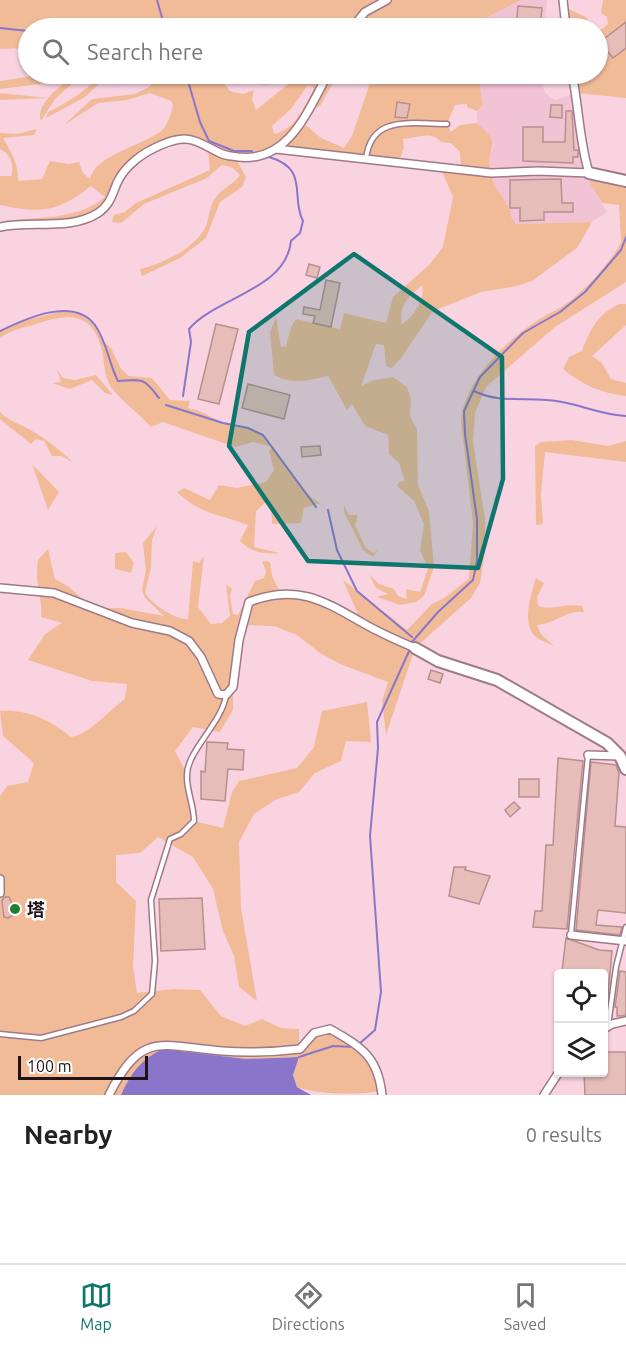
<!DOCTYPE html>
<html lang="en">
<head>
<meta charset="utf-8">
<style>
	:root { --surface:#fff; --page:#f6f6f6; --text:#222; --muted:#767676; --line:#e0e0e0; --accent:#0f766e }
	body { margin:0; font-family:Ubuntu,"Noto Sans SC",sans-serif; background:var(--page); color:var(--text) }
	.controls { position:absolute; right:18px; bottom:18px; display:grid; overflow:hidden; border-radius:6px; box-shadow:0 2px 4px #0004 }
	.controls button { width:54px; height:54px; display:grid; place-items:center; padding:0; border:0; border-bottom:2px solid var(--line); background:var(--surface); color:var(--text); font:30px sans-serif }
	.scale { position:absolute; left:18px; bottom:15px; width:130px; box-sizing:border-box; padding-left:6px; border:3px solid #201318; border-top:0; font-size:16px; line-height:21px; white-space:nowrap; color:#201318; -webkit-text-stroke:4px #fff; paint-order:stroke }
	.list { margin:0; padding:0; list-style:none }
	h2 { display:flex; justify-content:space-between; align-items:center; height:78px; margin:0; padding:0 24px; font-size:26px }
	h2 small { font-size:20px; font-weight:400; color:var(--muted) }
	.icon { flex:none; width:33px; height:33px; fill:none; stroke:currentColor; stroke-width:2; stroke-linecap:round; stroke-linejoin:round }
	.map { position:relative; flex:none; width:626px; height:1095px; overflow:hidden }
	.search { position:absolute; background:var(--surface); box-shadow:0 2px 4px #0004; left:18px; right:18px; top:18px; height:66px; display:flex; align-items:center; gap:15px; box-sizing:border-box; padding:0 21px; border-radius:33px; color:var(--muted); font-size:22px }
	.sheet { height:168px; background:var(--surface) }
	nav { display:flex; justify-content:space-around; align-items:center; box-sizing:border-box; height:84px; border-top:2px solid var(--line); background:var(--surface); font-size:16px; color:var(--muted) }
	nav a { display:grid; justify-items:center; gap:3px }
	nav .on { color:var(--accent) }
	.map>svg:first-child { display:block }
	.built { fill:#f2c3d5 }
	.green { fill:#f2bb98; fill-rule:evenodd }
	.water { fill:#8976cb }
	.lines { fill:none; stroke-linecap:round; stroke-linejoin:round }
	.stream { stroke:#8976cb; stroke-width:2 }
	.building { fill:#e7bdba; stroke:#b7908d; stroke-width:1.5 }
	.lane-casing { stroke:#9e7a88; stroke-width:7 }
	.street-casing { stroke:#9e7a88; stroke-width:10 }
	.secondary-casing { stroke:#9e7a88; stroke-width:14 }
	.lane { stroke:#fff; stroke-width:4 }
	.street { stroke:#fff; stroke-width:7 }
	.secondary { stroke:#fff; stroke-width:10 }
	.marked { fill:#0f766e; fill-opacity:0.2; stroke:#0f766e; stroke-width:4.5; stroke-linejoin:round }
	.poi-dot { fill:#207f30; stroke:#fff; stroke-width:2 }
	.labels { text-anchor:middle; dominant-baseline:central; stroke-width:5; stroke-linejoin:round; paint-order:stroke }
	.poi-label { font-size:18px; font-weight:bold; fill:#201318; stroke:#fff; text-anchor:start }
</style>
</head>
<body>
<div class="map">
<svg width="626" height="1095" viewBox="0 0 626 1095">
	<rect width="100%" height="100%" fill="#fad3e1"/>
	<!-- built -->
	<path class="built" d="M521 0H547L544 28H466Z
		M470 74H533L542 82 545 93 555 100 576 93 580 129 595 192 607 212 592 222 516 224 510 218 507 204 497 192 491 173 490 155 494 146 477 123V111L483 105 478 76Z"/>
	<!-- green -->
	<path class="green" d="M0 0H521L466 28H381L379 22 367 25 365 28H28V48L0 49Z
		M603 0H626V98L576 93 572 74H598V28H566L564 7 586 17 592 26 601 30 608 24 607 17 601 13Z
		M47 74H71L47 83 0 89V81Z
		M97 74H123L104 79 85 97 46 118 48 112C67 103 84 92 99 77Z
		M159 74H338L320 106 309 110 302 122 321 138 344 148 352 136 373 74 478 75 483 105 477 111 467 107V104L455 105 447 124 451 132 460 125 477 123C505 147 485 144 491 173 493 186 500 192 506 203 511 210 509 217 516 224L592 222 577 248 532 281 517 286 481 292 433 311 401 358 392 368 386 366 384 345 376 344 361 386 374 380 393 377 407 387 411 399 410 416 417 429 418 485 429 511 434 567 424 596 416 602 400 605 377 597 388 594 376 588 369 574 379 584 394 589 398 596 407 599 406 589 420 592 428 569 420 550 424 524 414 501 397 486 399 482 405 481 399 463 389 454 388 435 365 426 352 404 347 410 328 376C307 381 293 385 274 375L270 332 276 317 281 347 286 346 291 327 296 319 340 329 344 313 386 323 393 297 430 264 443 247 453 197 440 167 461 169 460 152 451 143 441 142C431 130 417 138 403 139L404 148 398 163 276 149 235 157 246 177 242 187 220 202 206 238 180 258 142 276 140 269C162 264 194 249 205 228 210 218 209 205 216 197 222 188 233 185 240 175L233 168 222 165 207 178 144 204 121 223 112 222 114 215 125 212 136 203 210 170 208 147 194 139 159 146 126 169 111 201 81 220 0 227V222L5 221C40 216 76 221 105 197L91 186C58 212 41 214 0 205V176H11C15 166 10 153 0 149V133L17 134 37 129 34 135 3 138C11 151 19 166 18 181L42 179 50 161 69 164 79 162 83 173 90 179C95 155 144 145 161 131 168 125 171 114 173 105L171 101 150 93 127 100 98 103 64 125 92 99 135 94 149 87ZM225 76 264 85 292 81 256 110 252 100 254 90 243 94 230 91 222 81ZM308 85 314 88C305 106 295 130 274 134L272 126 291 109ZM422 285C426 298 413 318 402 324 398 305 409 297 422 285Z
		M78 75 83 74 55 99 41 121C34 105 64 81 78 75Z
		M0 93 48 98 0 100Z
		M589 173 626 182V282L555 327 486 387 475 413 473 441 485 519V552L480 583 471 598 415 648 386 735 382 701 388 682 340 664 320 653 297 635 274 626 242 625 233 687V710L220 732 193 727 175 751 187 774 194 821 223 828 232 792 239 781 297 768 314 747 322 711 367 702 371 742 346 741 341 761 315 773 299 792 275 800 254 814 239 842 241 908 257 1001 239 987 234 956 223 931 213 889 193 857 158 837 140 853 116 855V882L136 901 133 967 137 993 174 989 200 990 221 1016 245 1026 262 1019 281 1028 299 1029V1048L314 1033 330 1029 365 1050 382 1091C357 1095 320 1095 297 1087L293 1075 299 1057 246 1059 163 1049 127 1082 121 1095H0V796L7 786 28 782 34 763 3 736 0 711C28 709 50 720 71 737 90 734 108 711 125 699L127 684 92 681 28 660 45 634 62 623 41 617C43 597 34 584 38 560L48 549 55 579 69 587 93 608H121L164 616 145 598 142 590 146 570 143 543 157 526 152 540 151 567 145 593C152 604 175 620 188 619L193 561 199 563 204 556 198 607 211 624 222 623 230 616 226 584 232 589 230 596 233 614 238 615 255 581 264 578 266 571 262 561 270 562 272 576 281 594 294 593 361 621 343 580 407 630 432 604 444 598 469 579 473 523 461 423C462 383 505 341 538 320 549 313 560 309 570 301 588 287 611 262 621 242L619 205 602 203 590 183Z
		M619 304H626V325L592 356 602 363 611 379 626 383V396C600 393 583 385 563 369L569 357 582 351C591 328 597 315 619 304Z
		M64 311 80 314 94 324 103 341 111 348 121 369 129 376 152 378 170 400 190 401 188 408C201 410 210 417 222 422 235 429 253 426 265 437 281 453 301 496 321 503L304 508 301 523 272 524 271 507 267 501 256 511 254 547 279 553C263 555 251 552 240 541L248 525C219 514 201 515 177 492L184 488 210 500 219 485 237 488 266 482 274 470 269 451 272 447 253 442 235 447 163 422 151 427C139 413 122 402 111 387 103 375 105 360 101 347 92 311 65 314 39 323 24 328 13 329 0 338V331L18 322Z
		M57 370 63 378 75 380 96 375 113 395 105 393 92 380 70 389 52 383 61 382Z
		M0 412C10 422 21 424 32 431 48 440 61 451 74 463L62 456H52L44 441 36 439 31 444 0 419Z
		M572 440 608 446 626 441V462L545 452 541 494 543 524 536 525 535 446 541 442Z
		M32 464 59 492 48 510Z
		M344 505 349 515H358L355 525 366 548 373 553 378 550 373 557 363 550 344 512Z
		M126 552 134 563 131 573 115 569V553Z
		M536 578 544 583 537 597 538 606C552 611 566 603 582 606L584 612C566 610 555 624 537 625L541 634 554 646C549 643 541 641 536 637 521 624 531 594 536 578Z"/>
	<!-- water -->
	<path class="water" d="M163 1049 246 1059 299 1057 293 1075 297 1087 311 1095H121C130 1074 142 1058 163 1049Z"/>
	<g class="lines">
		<!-- stream -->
		<path class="stream" d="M157 0 165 28
			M0 28 28 31
			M186 74 200 122 209 141 234 151H252
			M0 331C25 319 73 296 95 325 107 342 109 364 118 381 143 379 144 378 159 398L157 396
			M474 391C502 405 531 395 562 402 584 406 603 415 626 416
			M183 396 191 342 189 329C216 297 286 290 291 241L300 233 303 221C290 196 310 169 269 157
			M166 405 223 423 248 428 263 435 316 507
			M328 510 337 550 357 591 412 637
			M411 643 438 612 473 580 477 561V519L465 434 464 411 480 377 523 333 560 312 585 292 621 250 626 237
			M359 1044 375 1030 381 992 370 836 378 748 377 722 410 649
			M299 1057 333 1046 354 1047"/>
	</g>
	<!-- building -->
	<path class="building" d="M518 6 542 8 540 28H516Z
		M626 22V48L613 58 600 42Z
		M397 102 410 104 407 118 395 117Z
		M551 105H562V118L550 117Z
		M566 111H572L574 150H578V157H573V163L523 161V127H543V142H565Z
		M561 179 562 203H573V212H544V220L520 221V208H510V180Z
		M309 264 320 267 317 278 306 275Z
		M326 280 340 283 331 327 313 323 315 316 303 314 304 307 320 310Z
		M216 324 238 329 219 404 198 399Z
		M248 384 290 395 284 419 242 408Z
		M320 446 321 455 302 457 301 447Z
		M431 670 443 674 440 683 428 679Z
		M207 742 228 743 227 749 244 750 243 770 228 769 225 801 201 799V771L205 772Z
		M558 758 583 761 567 929 533 927 535 911H542L546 845H553Z
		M591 762 616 765 619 773 615 826 626 827V913L598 910 596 925 622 927 620 935 576 930Z
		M519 779H539V797H519Z
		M514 802 520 808 510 817 505 810Z
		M454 867H466L465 870 490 876 479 904 449 896Z
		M4 897H9L12 904 19 906V912L8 918 4 917 2 901Z
		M202 898 205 949 161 951 159 899Z
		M566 938 599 950 612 951 607 1006 603 1005V974L562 971Z
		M620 971 626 972V1015L621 1016H617V1007H615Z
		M603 1052H626V1095H585L584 1072H603Z"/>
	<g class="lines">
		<!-- lane casing -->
		<g class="lane-casing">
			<path id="lane" d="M366 159C371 114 412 124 447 124
				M571 934 588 755
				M608 1026 616 967 626 927
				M0 1034 41 1038 121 1017 134 1011 152 994 155 961 151 900 170 839 181 834 194 821C194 805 186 790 187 775 187 751 221 724 226 696"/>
		</g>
		<!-- street casing -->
		<g class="street-casing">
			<path id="street" d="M563 0 566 28
				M352 28 365 12 387 0
				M276 149 491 173 538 171 589 173C579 140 579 107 572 74
				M0 227C31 220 70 231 98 213 110 205 112 195 117 183 125 165 144 152 161 145 189 133 196 141 220 153 226 156 232 156 238 157 289 163 308 110 328 74
				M0 588 54 593 132 623 170 631 189 641 201 657 218 694 226 695 233 687 239 640 249 602C295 584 321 599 361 622 378 632 396 640 415 648
				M588 755 620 756
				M0 879V893
				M571 935 626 941
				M604 1029 612 1024 626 1021
				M109 1095C142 1030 160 1046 222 1051 247 1053 274 1052 300 1049L314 1033 330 1029C362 1047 378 1057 382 1095
				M544 1095 559 1072"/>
		</g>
		<!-- secondary casing -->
		<g class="secondary-casing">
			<path id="secondary" d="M589 173 626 181
				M415 648 438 661 497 680 607 743 620 756 626 769"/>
		</g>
		<!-- lane -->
		<use href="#lane" class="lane"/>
		<!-- street -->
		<use href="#street" class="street"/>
		<!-- secondary -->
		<use href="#secondary" class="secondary"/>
	</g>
	<!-- marked area -->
	<path class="marked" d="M354 254 502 357 503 479 478 568 308 561 229 446 249 332Z"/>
	<!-- markers -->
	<circle class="poi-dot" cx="15" cy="909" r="6"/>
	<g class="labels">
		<!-- poi labels -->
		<g class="poi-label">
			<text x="27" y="909">塔</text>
		</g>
	</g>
</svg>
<div class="controls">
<button><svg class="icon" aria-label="locate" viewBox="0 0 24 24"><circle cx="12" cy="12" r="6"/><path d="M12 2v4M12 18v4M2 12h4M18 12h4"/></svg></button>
<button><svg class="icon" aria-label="layers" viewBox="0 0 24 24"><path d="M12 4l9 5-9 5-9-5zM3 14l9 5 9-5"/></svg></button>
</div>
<div class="scale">100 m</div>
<div class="search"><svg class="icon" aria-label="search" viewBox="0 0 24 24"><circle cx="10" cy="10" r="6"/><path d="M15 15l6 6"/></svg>Search here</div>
</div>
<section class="sheet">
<h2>Nearby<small>0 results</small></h2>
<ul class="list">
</ul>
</section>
<nav>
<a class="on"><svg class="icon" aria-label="map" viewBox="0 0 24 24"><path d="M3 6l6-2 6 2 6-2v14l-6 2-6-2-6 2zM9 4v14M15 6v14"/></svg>Map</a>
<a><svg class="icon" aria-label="directions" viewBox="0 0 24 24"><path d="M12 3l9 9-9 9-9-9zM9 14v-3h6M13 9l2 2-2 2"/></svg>Directions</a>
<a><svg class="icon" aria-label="saved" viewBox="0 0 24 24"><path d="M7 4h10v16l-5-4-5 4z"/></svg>Saved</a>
</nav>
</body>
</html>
